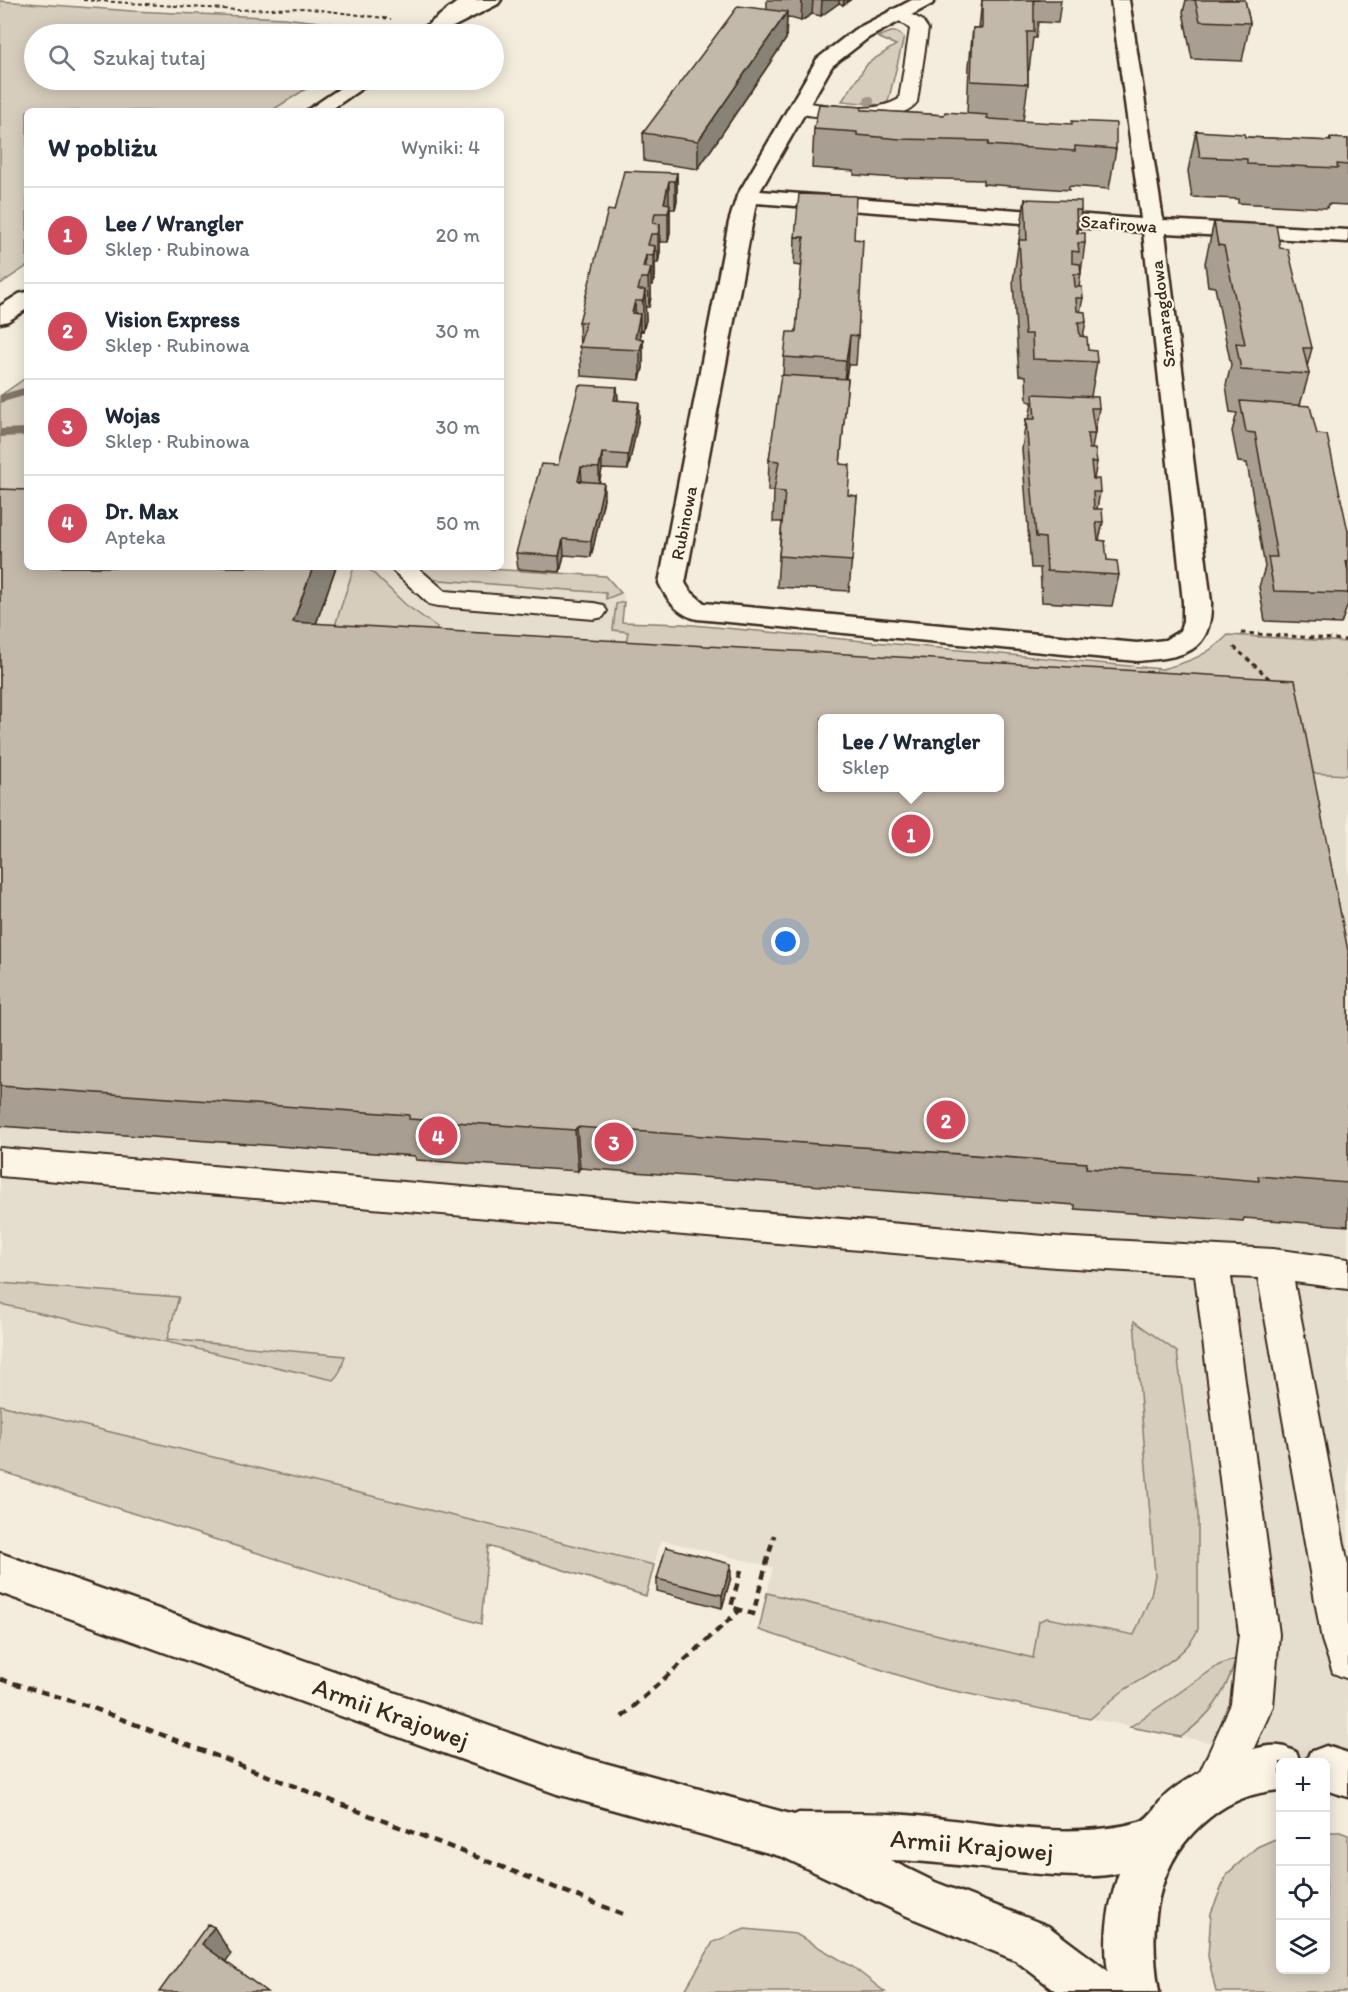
<!DOCTYPE html>
<html lang="pl">
<head>
<meta charset="utf-8">
<style>
	:root { --surface:#fff; --page:#f6f6f7; --text:#1f2937; --muted:#747a83; --line:#e0e1e3; --accent:#d1495b }
	body { margin:0; font-family:Itim,sans-serif; background:var(--page); color:var(--text) }
	.controls { position:absolute; right:18px; bottom:18px; display:grid; overflow:hidden; border-radius:9px; box-shadow:0 3px 15px #0003 }
	.controls button { width:54px; height:54px; display:grid; place-items:center; padding:0; border:0; border-bottom:2px solid var(--line); background:var(--surface); color:var(--text); font:30px sans-serif }
	.you { position:absolute; left:786px; top:942px; width:21px; height:21px; margin:-15px; border:4px solid #fff; border-radius:50%; background:#1a73e8; box-shadow:0 0 0 9px #1a73e833 }
	.badge { display:grid; place-items:center; width:39px; height:39px; border-radius:50%; background:var(--accent); color:#fff; font-size:20px; font-weight:700 }
	.pin { position:absolute; translate:-50% -50%; border:3px solid #fff; box-shadow:0 2px 6px #0006 }
	.popup { position:absolute; left:818px; top:714px; width:186px; height:78px; box-sizing:border-box; display:grid; place-content:center; border-radius:9px; background:var(--surface); filter:drop-shadow(0 2px 4px #0005); font-size:20px; white-space:nowrap; color:var(--muted) }
	.popup b { font-size:22px; color:var(--text) }
	.popup::after { content:''; position:absolute; left:50%; top:100%; margin-left:-12px; border:12px solid transparent; border-top-color:var(--surface) }
	.list { margin:0; padding:0; list-style:none }
	h2 { display:flex; justify-content:space-between; align-items:center; height:78px; margin:0; padding:0 24px; font-size:26px }
	h2 small { font-size:20px; font-weight:400; color:var(--muted) }
	.list li { display:grid; grid-template-columns:39px 1fr auto; gap:18px; align-items:center; box-sizing:border-box; height:96px; padding:0 24px; border-top:2px solid var(--line) }
	.list b { display:block; font-size:22px; white-space:nowrap }
	.list p { margin:0; font-size:20px; white-space:nowrap; color:var(--muted) }
	.list em { font-size:20px; font-style:normal; color:var(--muted) }
	.icon { flex:none; width:33px; height:33px; fill:none; stroke:currentColor; stroke-width:2; stroke-linecap:round; stroke-linejoin:round }
	.map { position:relative; flex:none; width:1348px; height:1992px; overflow:hidden }
	.search { position:absolute; background:var(--surface); box-shadow:0 3px 15px #0003; left:24px; top:24px; width:480px; height:66px; display:flex; align-items:center; gap:15px; box-sizing:border-box; padding:0 21px; border-radius:33px; color:var(--muted); font-size:22px }
	.panel { position:absolute; background:var(--surface); box-shadow:0 3px 15px #0003; left:24px; top:108px; width:480px; height:462px; border-radius:9px }
	.map>svg:first-child { display:block }
	.built { fill:#e5ddce; fill-rule:evenodd }
	.green { fill:#d6cdbd; stroke:#887c6e; stroke-width:1.5 }
	.lines { fill:none; stroke-linecap:round; stroke-linejoin:round }
	.stream { fill:#817466; fill-rule:evenodd }
	.service-casing { stroke:#3b2a1e; stroke-width:4 }
	.minor-casing { stroke:#3b2a1e; stroke-width:5 }
	.tertiary-casing { stroke:#3b2a1e; stroke-width:5 }
	.secondary-casing { stroke:#3b2a1e; stroke-width:5 }
	.primary-casing { stroke:#3b2a1e; stroke-width:5 }
	.path-far2 { stroke:#3b2a1e; stroke-width:2; stroke-dasharray:4 3; stroke-linecap:butt }
	.path-far1 { stroke:#3b2a1e; stroke-width:3; stroke-dasharray:4.5 4; stroke-linecap:butt }
	.path { stroke:#3b2a1e; stroke-width:4.5; stroke-dasharray:8 6; stroke-linecap:butt }
	.service { fill:#fcf5e5; fill-rule:evenodd }
	.minor { fill:#fcf5e5; fill-rule:evenodd }
	.tertiary { fill:#fcf5e5; fill-rule:evenodd }
	.secondary { fill:#fcf5e5; fill-rule:evenodd }
	.primary { fill:#fcf5e5; fill-rule:evenodd }
	.tree { fill:#a4988a }
	.wall { fill:#a89f92; stroke:#3b2a1e; stroke-width:1.5 }
	.shaded-wall { fill:#888277; stroke:#3b2a1e; stroke-width:1.5 }
	.building { fill:#c3b9aa; stroke:#3b2a1e; stroke-width:1.5; fill-rule:evenodd }
	.labels { text-anchor:middle; dominant-baseline:central; stroke-width:4.5; stroke-linejoin:round; paint-order:stroke }
	.far-street-label { font-size:18px; fill:#3b2a1e; stroke:#fcf5e5 }
	.near-street-label { font-size:26px; fill:#3b2a1e; stroke:#fcf5e5 }
</style>
</head>
<body>
<div class="map">
<svg width="1348" height="1992" viewBox="0 0 1348 1992">
	<rect width="100%" height="100%" fill="#f4eddd"/>
	<filter id="ink" filterUnits="userSpaceOnUse"><feTurbulence type="fractalNoise" baseFrequency=".0167" numOctaves="2"/><feDisplacementMap in="SourceGraphic" scale="12" xChannelSelector="R" yChannelSelector="G"/><feConvolveMatrix kernelMatrix="1 2 1 2 8 2 1 2 1" color-interpolation-filters="sRGB"/></filter>
	<g filter="url(#ink)">
		<!-- built -->
		<path class="built" d="M27 377V567H454L606 576 624 596 622 622 682 624 1162 669 1192 661 1214 649 1228 635 1348 642V1771L1326 1766V1762H1307L935 1687 759 1630 773 1567 661 1540 646 1596 488 1546 481 1624 0 1471V396ZM822 718H1000V788H822Z"/>
		<!-- green -->
		<path class="green" d="M0 1 132 11 284 18 396 31 391 34H34V80H320L271 111H27V266L0 284Z
			M891 32H897L904 37 888 102 880 105 842 101 868 63 896 45 877 37Z
			M27 377V494L0 492V396Z
			M354 567H367L406 605 437 627 430 656 327 650Z
			M414 567H454L606 576 621 593 606 599V593L427 579Z
			M624 602 622 622 682 624 1162 669C1189 662 1208 655 1228 635L1348 642V775L1310 773 1299 718 620 677 628 632 613 630 616 604Z
			M0 1283 179 1297 167 1339 345 1356C342 1366 341 1373 333 1380L0 1304Z
			M1134 1321 1177 1352 1198 1515V1629C1186 1659 1148 1673 1123 1691 1111 1700 1101 1710 1090 1719L935 1687 759 1630 767 1593 1033 1658 1039 1621 1047 1618 1134 1635 1151 1595 1155 1575Z
			M0 1405 654 1565 646 1596 488 1546 481 1624 0 1471Z
			M1236 1659C1224 1696 1212 1714 1181 1737L1130 1727 1219 1665Z
			M1326 1832H1340L1348 1835V1992H1216L1208 1956 1211 1913 1227 1874 1257 1847 1280 1837V1970H1326Z
			M745 1929 796 1934 853 1967 885 1992H684L713 1942Z"/>
		<g class="lines">
			<!-- stream -->
			<path class="stream" d="M27 387V395L0 403V395Z
				M27 428V436L0 437V429Z"/>
			<!-- service casing -->
			<g class="service-casing">
				<path id="service" d="M898 8 922 20 928 29 917 102C900 127 818 118 791 112L789 108 791 104 798 102C829 104 871 116 899 99L910 29 889 13 892 9Z
					M389 567H417L445 591 594 603 603 605 607 611 603 617 594 619 438 606 429 604Z
					M0 1148 1056 1237 1273 1249 1348 1259V1289L1294 1282 1348 1565V1679L1333 1673 1322 1640 1258 1278 1231 1277 1279 1634 1273 1706 1230 1800 1215 1806 1200 1800 1194 1785 1231 1704 1239 1634 1195 1275 1056 1267 0 1176Z"/>
			</g>
			<!-- minor casing -->
			<g class="minor-casing">
				<path id="minor" d="M912 0H935L932 4 868 38 832 66 760 191 1141 219 1111 0H1129L1163 220 1348 230V242L1165 233 1211 602C1212 655 1181 657 1137 661L697 619C678 615 667 600 659 583L729 222 737 196 817 59 854 30ZM756 203 1143 232 1183 602V621L1180 631 1165 640 1137 643 704 603 690 591 685 583Z"/>
			</g>
			<!-- tertiary casing -->
			<g class="tertiary-casing">
				<path id="tertiary" d="M478 0H501L498 4 445 31H433L430 27 433 23Z"/>
			</g>
			<!-- secondary casing -->
			<g class="secondary-casing">
				<path id="secondary" d="M0 1553 557 1750 794 1815 799 1813C838 1814 879 1812 918 1816 988 1823 1070 1841 1139 1822 1149 1820 1157 1804 1164 1797 1184 1777 1251 1742 1279 1746 1284 1746 1291 1750 1296 1752L1300 1762H1280V1790C1254 1792 1230 1801 1209 1818 1154 1862 1148 1926 1159 1992H1057L1015 1960 907 1916 783 1857 557 1794 0 1593ZM890 1860C946 1861 1000 1872 1055 1875 1077 1876 1097 1878 1119 1873 1108 1905 1103 1938 1108 1971L1048 1926 935 1882Z
					M1326 1746 1348 1753V1797L1326 1790V1762H1306L1310 1752Z"/>
			</g>
			<!-- primary casing -->
			<g class="primary-casing">
				<path id="primary" d="M460 0H480L439 34H419L421 30Z
					M352 80H374L329 111H306Z
					M27 292V309L8 321 0 323V306L19 294Z"/>
			</g>
			<!-- path-far2 -->
			<path class="path-far2" d="M83 0 238 10 304 8 391 19"/>
			<!-- path-far1 -->
			<path class="path-far1" d="M1241 633 1348 640
				M1234 647 1271 680"/>
			<!-- path -->
			<path class="path" d="M741 1570 731 1607 753 1614 774 1535
				M0 1679 88 1706 623 1914
				M622 1717 741 1609"/>
			<!-- service -->
			<use href="#service" class="service"/>
			<!-- minor -->
			<use href="#minor" class="minor"/>
			<!-- tertiary -->
			<use href="#tertiary" class="tertiary"/>
			<!-- secondary -->
			<use href="#secondary" class="secondary"/>
			<!-- primary -->
			<use href="#primary" class="primary"/>
		</g>
		<!-- trees -->
		<circle class="tree" cx="869" cy="101" r="5"/>
		<!-- wall -->
		<path class="wall" d="M767 0H850L843 5 839 3 821 16 812 14 801 21 787 17 786 39 698 169 644 161 643 133 767 10Z
			M982 0H1061L1058 23 1038 22 1036 38H1033L1029 70H1028V84L1023 121 1116 149 1109 189 1069 186V190L983 184V180L897 178 854 175V171L812 168 814 129 861 110 944 115 967 114 969 66 973 28H979Z
			M1186 0H1245L1250 23 1242 61 1192 59 1183 12Z
			M1196 131 1245 137 1329 141 1330 138 1348 139V205L1328 204 1327 208 1238 203V199L1192 197 1188 171Z
			M677 173V201L675 209H670V232L668 242H660V252L658 263H655V275L653 285H651V297L649 307H645L646 320 643 331 640 330V338L643 339V368L640 380 581 376 579 322 614 211Z
			M1025 199 1081 210 1078 233 1085 243 1079 287 1083 298 1080 312 1086 322 1083 336 1088 350 1097 362 1091 396 1099 408 1092 449 1097 462 1094 479 1100 492 1097 509 1103 522 1099 540 1107 560 1119 575 1112 606 1042 602 1040 568H1031L1022 449 1026 419H1029L1032 402 1027 401 1026 376 1019 375 1013 281Z
			M1214 222 1280 248 1312 348 1307 367 1309 374 1300 405 1317 434 1348 531V604L1341 624 1265 621 1259 587 1265 567 1247 463 1238 462 1232 431 1237 413 1230 412 1226 385 1231 365 1215 287 1208 286 1205 263Z
			M795 237 854 239 858 336 856 365H848L846 379H848L840 464 848 495 857 496 849 591 777 587 779 556 782 522H773L774 491H768L769 460 783 375 784 357 796 332 802 266 794 265Z
			M617 387 618 401 639 417 628 470 602 469 599 483 604 499 591 557 564 555 560 572 518 569 516 553 558 465Z
			M0 489 27 567H336L316 624 1348 951V1226L1244 1218 1243 1221 1075 1209V1205L580 1168 578 1171 416 1160 415 1156 0 1126Z
			M731 1577 722 1608 657 1591V1579Z"/>
		<!-- shaded-wall -->
		<path class="shaded-wall" d="M802 0H813L812 14 801 21Z
			M822 0H839V3L821 16Z
			M844 0H850L843 5Z
			M787 12 786 39 698 169V141Z
			M677 173V201L675 209V181Z
			M669 181V209L664 203Z
			M670 204V232L668 242V213Z
			M660 224V252L658 263V234Z
			M655 246V275L653 285V256Z
			M646 255V278L643 267Z
			M651 268V297L649 307 648 278Z
			M645 290 646 320 643 331V301Z
			M635 301 636 330 632 313Z
			M640 314V343L635 338Z
			M850 335 848 365 843 391 846 361Z
			M643 339V368L640 380V350Z
			M617 387 618 402 614 400Z
			M639 402V417L628 470V455Z
			M602 453V469L599 484V468Z
			M581 467 582 482 578 481Z
			M604 483V499L591 557V541Z
			M563 539 564 555 560 572 559 556Z
			M313 567H336L301 666 293 622Z
			M577 1127 580 1168 578 1171 575 1130Z
			M731 1564V1577L722 1608V1595Z
			M214 1927 231 1954 220 1970 202 1944Z"/>
		<!-- building -->
		<path class="building" d="M982 0H1041H1034V32H1027L1028 84 971 81 973 28H982Z
			M1195 0H1245L1250 23 1200 21Z
			M738 6 787 12 698 141 643 133Z
			M819 104 862 107 861 110H864L944 115 945 112 988 115 987 118 990 119 1072 124V121L1116 123V149L1075 146V151L988 145 989 141 900 139 857 135V132L814 129Z
			M1196 131 1244 134 1245 137 1331 141 1330 138 1348 139V165L1337 164 1338 168 1247 164V159L1200 157Z
			M624 171 677 173 675 181H669L664 203 670 204 668 213H655L653 223 660 224 658 234H651L648 245 655 246 653 256 646 255 643 267 651 268 648 278H641L638 290H645L643 301H635L632 313 640 314 635 338 643 339 640 350 579 347 586 322H579L608 210 614 211Z
			M799 194 856 196 854 239 863 240 858 336 850 335 846 361 784 357 787 332H796L804 237H795Z
			M1025 199 1081 201V210H1076L1077 233H1085V243H1078L1079 252 1072 251V263L1080 264 1081 274H1074L1075 287H1082L1083 298H1076L1077 311 1085 312 1086 322H1078L1080 336 1087 337 1088 350 1096 351 1097 362 1033 359 1032 334H1025L1019 240H1027Z
			M1214 222 1276 225 1280 248 1288 249 1312 348H1303L1309 374 1241 370 1236 343 1245 344 1224 246 1218 245Z
			M781 375 848 379 840 464 850 465 848 495 857 496 852 561 779 556 785 492 774 491 779 461 769 460Z
			M579 385 617 387 614 400 639 402 628 455 602 453 599 468 581 467 578 481 604 483 591 541 563 539 559 556 516 553 541 464 558 465Z
			M1033 394 1098 397 1099 408H1091L1095 434H1087L1089 449H1095L1097 462H1091L1093 479H1099L1100 492H1093L1094 509H1102L1103 522H1096L1098 540 1105 541 1107 560 1117 561 1119 575 1047 571 1045 538 1036 537 1028 445 1026 419H1035Z
			M1240 401 1310 406 1317 434 1327 435 1348 531V561H1346L1348 572V593L1274 591 1268 557H1277L1255 433 1246 432Z
			M0 489 27 490V567H313L293 622 1295 680 1348 951V1183L1258 1176 1259 1181 1188 1175 1086 1168 1087 1163 577 1127 575 1130 409 1119V1115L0 1086ZM822 718H999V788H822Z
			M666 1547 731 1564 722 1595 657 1579Z
			M208 1924 214 1927 202 1944 267 1992H159Z"/>
	</g>
	<g class="labels">
		<!-- far-street labels -->
		<g class="far-street-label">
			<text transform="translate(1119 224) rotate(4)">Szafirowa</text>
			<text transform="translate(1163 314) rotate(-97)">Szmaragdowa</text>
			<text transform="translate(684 523) rotate(-79)">Rubinowa</text>
		</g>
		<!-- near-street labels -->
		<g class="near-street-label">
			<text transform="translate(391 1713) rotate(20)">Armii Krajowej</text>
			<text transform="translate(972 1845) rotate(5)">Armii Krajowej</text>
		</g>
	</g>
</svg>
<div class="controls">
<button>+</button>
<button>−</button>
<button><svg class="icon" aria-label="locate" viewBox="0 0 24 24"><circle cx="12" cy="12" r="6"/><path d="M12 2v4M12 18v4M2 12h4M18 12h4"/></svg></button>
<button><svg class="icon" aria-label="layers" viewBox="0 0 24 24"><path d="M12 4l9 5-9 5-9-5zM3 14l9 5 9-5"/></svg></button>
</div>
<div class="you"></div>
<div class="pin badge" style="left:911px;top:834px">1</div>
<div class="popup"><b>Lee / Wrangler</b>Sklep</div>
<div class="pin badge" style="left:946px;top:1120px">2</div>
<div class="pin badge" style="left:614px;top:1142px">3</div>
<div class="pin badge" style="left:438px;top:1136px">4</div>
<div class="search"><svg class="icon" aria-label="search" viewBox="0 0 24 24"><circle cx="10" cy="10" r="6"/><path d="M15 15l6 6"/></svg>Szukaj tutaj</div>
<section class="panel">
<h2>W pobliżu<small>Wyniki: 4</small></h2>
<ul class="list">
<li><span class="badge">1</span><div><b>Lee / Wrangler</b><p>Sklep · Rubinowa</p></div><em>20 m</em></li>
<li><span class="badge">2</span><div><b>Vision Express</b><p>Sklep · Rubinowa</p></div><em>30 m</em></li>
<li><span class="badge">3</span><div><b>Wojas</b><p>Sklep · Rubinowa</p></div><em>30 m</em></li>
<li><span class="badge">4</span><div><b>Dr. Max</b><p>Apteka</p></div><em>50 m</em></li>
</ul>
</section>
</div>
</body>
</html>
